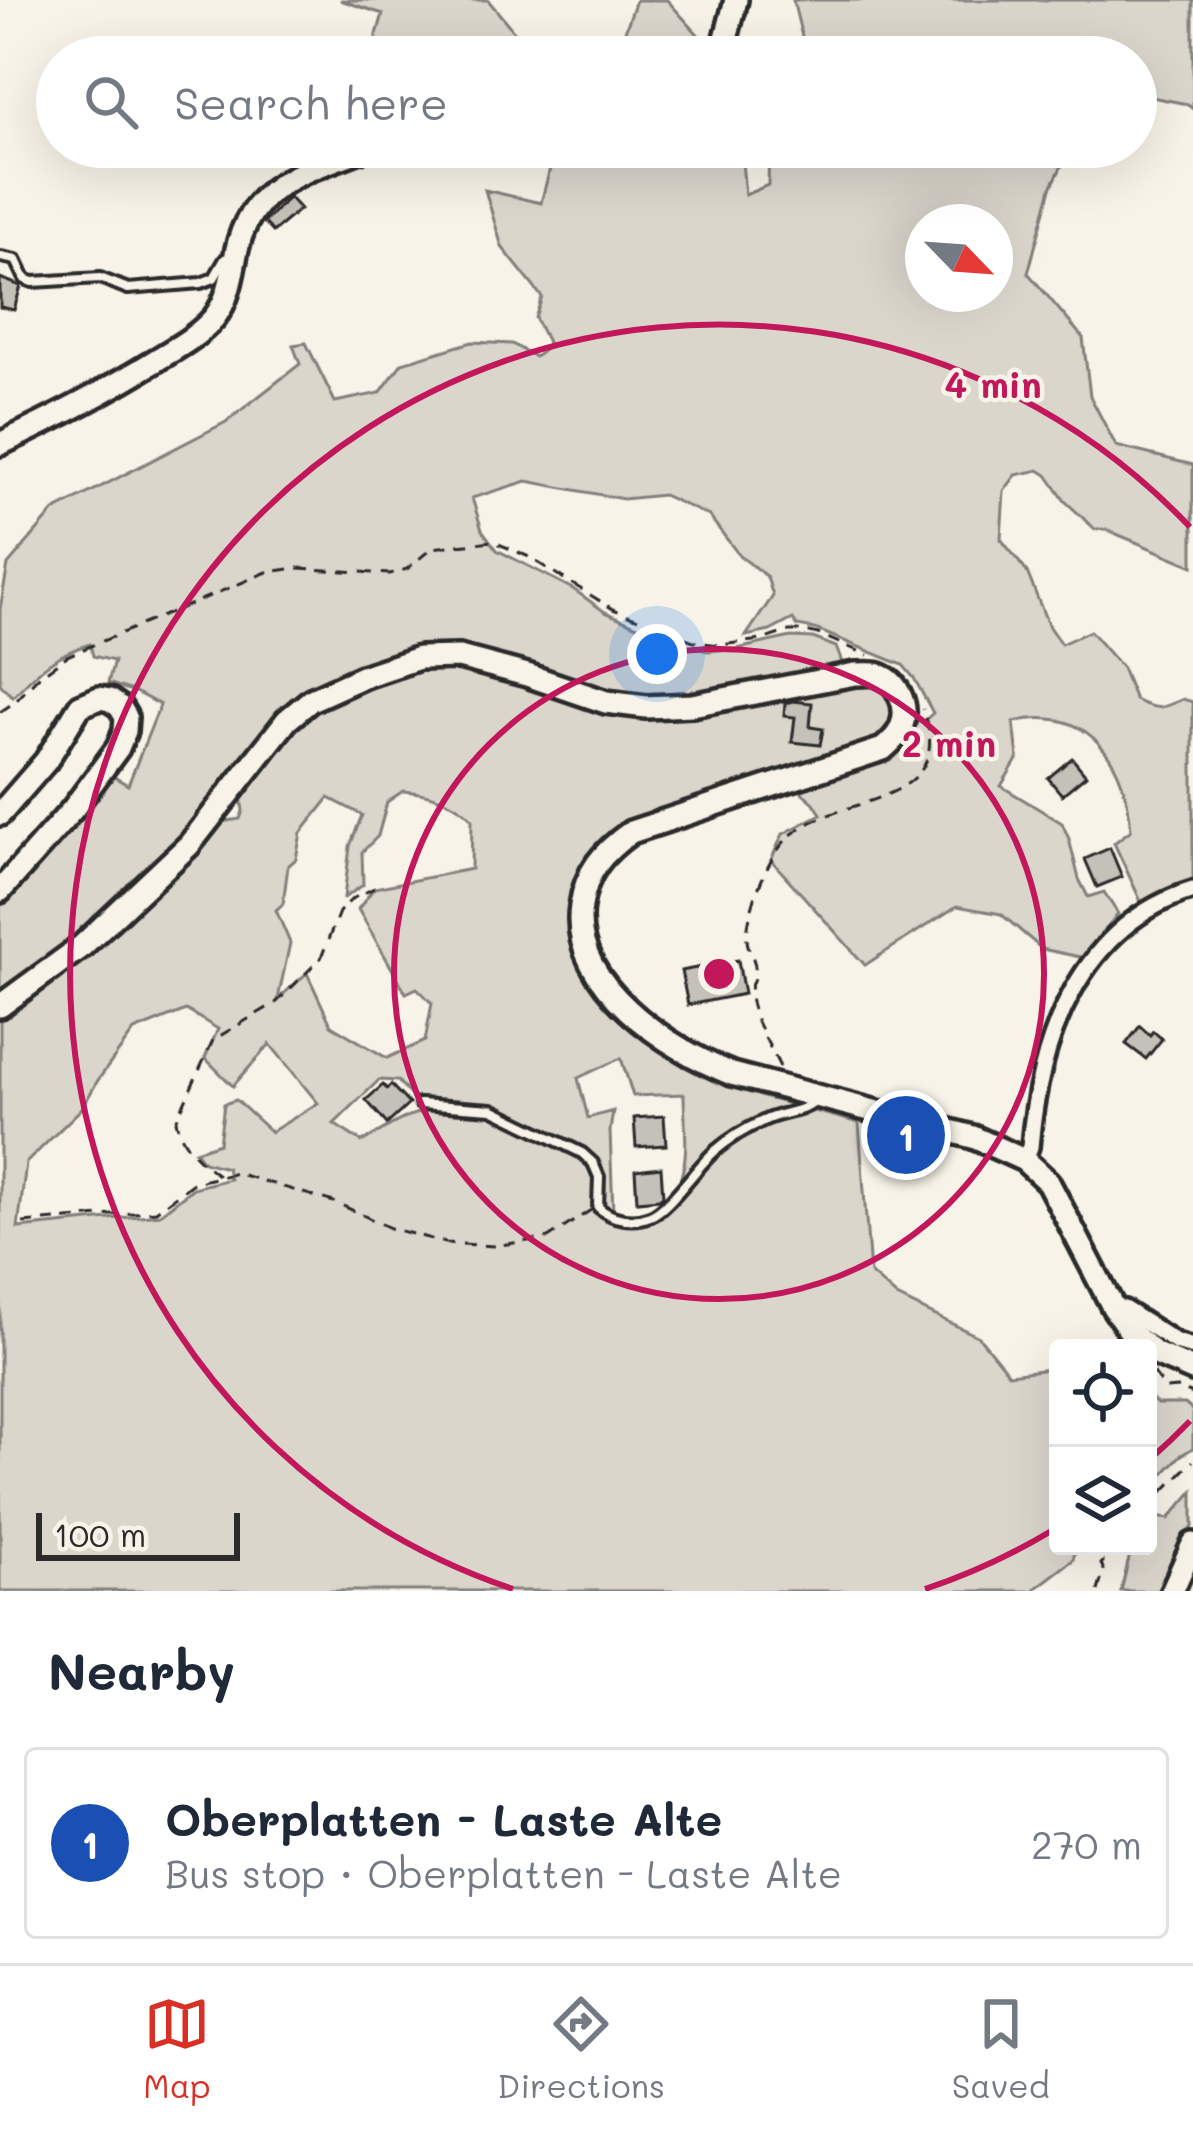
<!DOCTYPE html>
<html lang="en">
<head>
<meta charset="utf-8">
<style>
	:root { --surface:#fff; --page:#f6f6f7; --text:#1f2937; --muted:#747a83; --line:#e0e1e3; --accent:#d93025 }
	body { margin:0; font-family:Mali,sans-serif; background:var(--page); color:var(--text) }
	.controls { position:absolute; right:36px; bottom:36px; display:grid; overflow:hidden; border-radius:12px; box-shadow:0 12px 48px #0002 }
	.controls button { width:108px; height:108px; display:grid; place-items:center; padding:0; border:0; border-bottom:3px solid var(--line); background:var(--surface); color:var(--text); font:60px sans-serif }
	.compass { position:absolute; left:905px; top:204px; width:108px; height:108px; border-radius:50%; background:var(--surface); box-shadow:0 12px 48px #0002; rotate:115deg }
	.scale { position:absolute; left:36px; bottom:30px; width:204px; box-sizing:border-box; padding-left:12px; border:6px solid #2b2b2b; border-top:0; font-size:33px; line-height:42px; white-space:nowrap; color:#2b2b2b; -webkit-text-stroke:9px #f7f3e8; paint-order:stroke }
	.you { position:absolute; left:657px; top:654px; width:42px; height:42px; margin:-30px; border:9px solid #fff; border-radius:50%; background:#1a73e8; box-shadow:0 0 0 18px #1a73e833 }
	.badge { display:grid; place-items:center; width:78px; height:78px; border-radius:50%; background:var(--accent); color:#fff; font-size:39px; font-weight:700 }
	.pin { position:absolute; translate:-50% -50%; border:6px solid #fff; box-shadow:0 3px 12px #0006 }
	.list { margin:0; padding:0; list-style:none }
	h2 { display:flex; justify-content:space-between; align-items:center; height:156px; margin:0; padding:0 48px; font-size:51px }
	h2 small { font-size:39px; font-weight:400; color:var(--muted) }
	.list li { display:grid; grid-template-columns:78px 1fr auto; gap:36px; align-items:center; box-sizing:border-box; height:192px; margin:0 24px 24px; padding:0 24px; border:3px solid var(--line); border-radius:12px }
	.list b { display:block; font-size:45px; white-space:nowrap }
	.list p { margin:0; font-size:39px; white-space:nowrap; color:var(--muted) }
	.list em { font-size:39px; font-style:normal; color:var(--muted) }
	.icon { flex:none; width:66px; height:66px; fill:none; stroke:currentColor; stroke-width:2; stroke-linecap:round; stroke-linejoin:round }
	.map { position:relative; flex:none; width:1193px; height:1591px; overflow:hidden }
	.search { position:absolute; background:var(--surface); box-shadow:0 12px 48px #0002; left:36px; right:36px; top:36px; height:132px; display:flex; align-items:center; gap:30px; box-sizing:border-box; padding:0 42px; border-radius:66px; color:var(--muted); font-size:45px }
	.sheet { height:372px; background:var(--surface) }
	nav { display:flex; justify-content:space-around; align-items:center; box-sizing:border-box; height:168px; border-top:3px solid var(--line); background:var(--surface); font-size:33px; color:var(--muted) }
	nav a { display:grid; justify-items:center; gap:6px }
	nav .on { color:var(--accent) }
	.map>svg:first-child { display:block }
	.green { fill:#dad6cc; stroke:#82807c; stroke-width:3; fill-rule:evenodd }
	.building { fill:#c4c1b9; stroke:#2b2b2b; stroke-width:3 }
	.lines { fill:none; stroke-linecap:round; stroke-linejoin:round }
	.service-casing { stroke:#2b2b2b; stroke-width:16 }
	.minor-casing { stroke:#2b2b2b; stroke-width:24 }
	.secondary-casing { stroke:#2b2b2b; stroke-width:30 }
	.path { stroke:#2b2b2b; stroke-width:3; stroke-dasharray:12 9; stroke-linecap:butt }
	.service { stroke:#f7f3e8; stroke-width:8 }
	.minor { stroke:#f7f3e8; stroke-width:15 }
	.secondary { stroke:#f7f3e8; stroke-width:21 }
	.ring { fill:none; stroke:#c2185b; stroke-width:6 }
	.centre { fill:#c2185b; stroke:#f7f3e8; stroke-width:6 }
	.ring-label { font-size:36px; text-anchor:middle; font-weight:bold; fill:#c2185b; stroke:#f7f3e8; stroke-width:9; stroke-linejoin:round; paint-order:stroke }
</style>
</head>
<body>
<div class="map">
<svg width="1193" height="1591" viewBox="0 0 1193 1591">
	<rect width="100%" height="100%" fill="#f7f3e8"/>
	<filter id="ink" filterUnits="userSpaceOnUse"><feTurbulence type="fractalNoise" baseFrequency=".00833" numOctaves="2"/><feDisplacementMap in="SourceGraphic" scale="24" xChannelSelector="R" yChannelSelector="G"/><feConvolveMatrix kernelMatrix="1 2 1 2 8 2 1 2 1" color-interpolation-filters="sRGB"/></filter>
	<g filter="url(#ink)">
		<!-- green -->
		<path class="green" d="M340 0H488L535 57H335L371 55 383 14Z
			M636 0H667L713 51 710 57H597L623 37Z
			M793 0H1193V109L1187 104 1136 94V57H807Z
			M562 147H738L741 150 745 195 768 185 769 147H1071L1051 188 1028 273 1083 338 1090 396 1116 446 1193 465V566L1107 530 1095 529 1065 501 1047 475 1039 470 1016 475 1004 491 1001 539 1027 572 1049 627 1061 644 1090 631 1122 668 1135 700C1157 711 1161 709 1183 699L1193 702V885L1143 906 1114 843 1131 830C1126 762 1090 704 1014 722L1018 758 1001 786 1062 823 1069 839 1079 879 1088 897 1104 892 1118 914 1085 958 1042 949 1001 914 957 906 865 965 771 860 783 834 821 814 814 803 797 788C826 779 887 768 905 745 911 738 914 727 918 719L923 722 933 713 914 678 903 665 815 629 797 626 793 619 770 631 746 636 773 596 767 577 739 555 709 516 663 495 623 499 527 481 472 498 482 530 497 550 573 589 605 612 667 639 707 651 737 649 791 637 813 638 836 647 843 665 712 692 647 697 609 693 419 649C370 660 307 684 273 720L179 842 86 930 0 993V906L114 777 128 785 160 705 135 692 108 683 114 661 93 656 90 644C55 654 38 670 13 697L0 684V609L8 565 54 511 226 422 300 364 293 345 306 343 335 402 380 393 402 363 472 342 512 344 535 357 549 346 535 318 542 297 502 247 485 190 541 203 555 149ZM923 222H995V294H923Z
			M458 665 524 682 577 703 854 683 872 684 885 691 893 703 894 717 888 730 878 740 835 761 640 818 607 835 579 872 569 913 573 942 683 1061V1066L763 1097 859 1123 870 1273 897 1297 979 1337 1009 1374 1058 1368V1546H1076L1073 1560 1032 1591H0V1017L90 953 155 895 192 857 221 822 240 819 243 811 241 796C263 768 285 730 314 709 349 684 416 666 458 665ZM403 791C428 793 455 800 472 819L471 869 374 888 358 909 406 993 417 988 432 1003 425 1041 387 1058 331 1025 307 973 278 999 290 943 276 910 283 904 288 866 296 859 301 833 329 798 362 815 350 846 344 898 363 885 362 852 378 836 387 802ZM186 1010 218 1029 205 1058 233 1086 270 1044 318 1103 271 1132 236 1100 224 1104 219 1143 195 1151 203 1162 227 1168 230 1179 193 1188 160 1214 18 1228 26 1163 82 1108 98 1080 134 1031ZM621 1058 633 1096 684 1094C684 1119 689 1149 682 1173 674 1205 643 1218 613 1212L610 1131 613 1111 588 1118 578 1078ZM379 1080 398 1081 412 1097 492 1106C469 1114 455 1107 434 1109 407 1113 385 1129 362 1142L334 1124Z
			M1148 1395 1157 1404H1185L1193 1411V1448L1180 1456 1148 1490Z
			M1193 1491V1527L1180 1544 1163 1591H1121L1132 1546H1148V1516L1169 1519Z"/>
		<!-- building -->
		<path class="building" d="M289 197 300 209 273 232 264 222Z
			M0 278 21 286 14 310 0 307Z
			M793 701 812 703 810 727 823 729 820 745 792 742 795 717 784 716 785 703Z
			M1072 758 1086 775 1062 795 1048 778Z
			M1110 848 1122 877 1097 887 1085 859Z
			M738 960 744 994 688 1005 681 971Z
			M1140 1026 1150 1035 1153 1031 1162 1039 1146 1059 1126 1044Z
			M383 1085 387 1089 391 1085 409 1104 387 1124 366 1100Z
			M664 1116 666 1145 636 1147 634 1118Z
			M661 1167 663 1196 659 1199 637 1201 635 1170Z"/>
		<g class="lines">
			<!-- service casing -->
			<g class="service-casing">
				<path id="service" d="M1 257 16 260 25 279 33 282 100 278 128 289 201 283 214 278 225 259
					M420 1104 492 1109 582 1153 593 1163 599 1177 598 1207C611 1219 632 1223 650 1216 669 1209 697 1166 715 1151 729 1139 747 1128 763 1121 780 1112 799 1114 815 1102"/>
			</g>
			<!-- minor casing -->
			<g class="minor-casing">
				<path id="minor" d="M1024 1160 1030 1147C1039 1039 1080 925 1193 890
					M1116 1308 1124 1309 1176 1342 1193 1347"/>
			</g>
			<!-- secondary casing -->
			<g class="secondary-casing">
				<path id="secondary" d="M721 57 736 0
					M0 444C53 419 104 393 155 361 176 348 197 337 214 318 230 298 232 273 237 249 253 179 309 172 367 147
					M0 814 46 761 80 706 99 698 110 700 120 707 126 717 125 731 118 748 73 809 0 891
					M0 1006 82 946 189 845 287 720 311 700 362 677 419 658 459 657 527 675 606 702 646 707 692 705 855 674C857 674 874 673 876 674 897 679 909 705 902 725 899 735 891 742 883 749L631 832C603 852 586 871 581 906 569 985 669 1049 732 1074L973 1137 1024 1160 1048 1182 1113 1307 1132 1334 1156 1354 1193 1370
					M1172 1591 1193 1544"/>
			</g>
			<!-- path -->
			<path class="path" d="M0 712 15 702 38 677 67 656 267 572 297 568 390 574 407 569 432 548 492 541 527 556 613 609 696 642 720 645 762 640 789 631H805L818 634 868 655
				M780 1067C772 1050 762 1034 755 1017 753 1010 749 997 750 990 751 984 755 978 755 972 757 959 746 950 747 937 748 908 768 855 790 836 838 793 959 810 923 709
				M218 1175C198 1160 182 1146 176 1121L213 1040 277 1002 321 958 339 912 352 899 374 888
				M23 1223 156 1211 193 1183 236 1173 337 1203 390 1228 446 1243 493 1246 548 1238 591 1210
				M1153 1373 1166 1389 1177 1388 1193 1394
				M1148 1507 1193 1461
				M1098 1591 1104 1570 1101 1564 1118 1546"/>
			<!-- service -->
			<use href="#service" class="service"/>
			<!-- minor -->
			<use href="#minor" class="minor"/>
			<!-- secondary -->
			<use href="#secondary" class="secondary"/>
		</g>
	</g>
	<!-- distance rings -->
	<g class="ring">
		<circle cx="719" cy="974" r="325"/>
		<path d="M1190 1421A649 649 0 0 1 1149 1460M1053 1530A649 649 0 0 1 925 1589M513 1589A649 649 0 1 1 1190 527"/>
	</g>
	<circle cx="719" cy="974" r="18" class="centre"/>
	<g class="ring-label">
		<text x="993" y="398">4 min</text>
		<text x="949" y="757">2 min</text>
	</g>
</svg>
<div class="controls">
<button><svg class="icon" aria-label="locate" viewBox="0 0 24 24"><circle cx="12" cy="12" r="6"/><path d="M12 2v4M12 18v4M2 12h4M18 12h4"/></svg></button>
<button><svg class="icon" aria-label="layers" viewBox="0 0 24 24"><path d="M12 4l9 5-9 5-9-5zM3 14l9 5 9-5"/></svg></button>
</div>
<svg class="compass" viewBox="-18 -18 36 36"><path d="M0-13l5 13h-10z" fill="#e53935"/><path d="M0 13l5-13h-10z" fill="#747a83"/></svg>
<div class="scale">100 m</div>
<div class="you"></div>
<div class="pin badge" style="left:906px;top:1135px;background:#1a4fb4">1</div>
<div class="search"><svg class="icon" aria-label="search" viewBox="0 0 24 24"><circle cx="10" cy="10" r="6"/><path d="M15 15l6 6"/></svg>Search here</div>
</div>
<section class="sheet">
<h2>Nearby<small></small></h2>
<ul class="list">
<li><span class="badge" style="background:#1a4fb4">1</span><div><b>Oberplatten - Laste Alte</b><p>Bus stop · Oberplatten - Laste Alte</p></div><em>270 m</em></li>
</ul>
</section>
<nav>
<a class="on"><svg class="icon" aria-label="map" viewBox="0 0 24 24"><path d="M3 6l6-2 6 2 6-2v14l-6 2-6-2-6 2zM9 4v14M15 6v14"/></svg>Map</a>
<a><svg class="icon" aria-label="directions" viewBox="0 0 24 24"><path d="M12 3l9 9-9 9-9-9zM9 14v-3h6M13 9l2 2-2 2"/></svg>Directions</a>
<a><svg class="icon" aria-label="saved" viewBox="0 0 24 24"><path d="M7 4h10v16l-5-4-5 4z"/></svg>Saved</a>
</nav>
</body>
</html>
